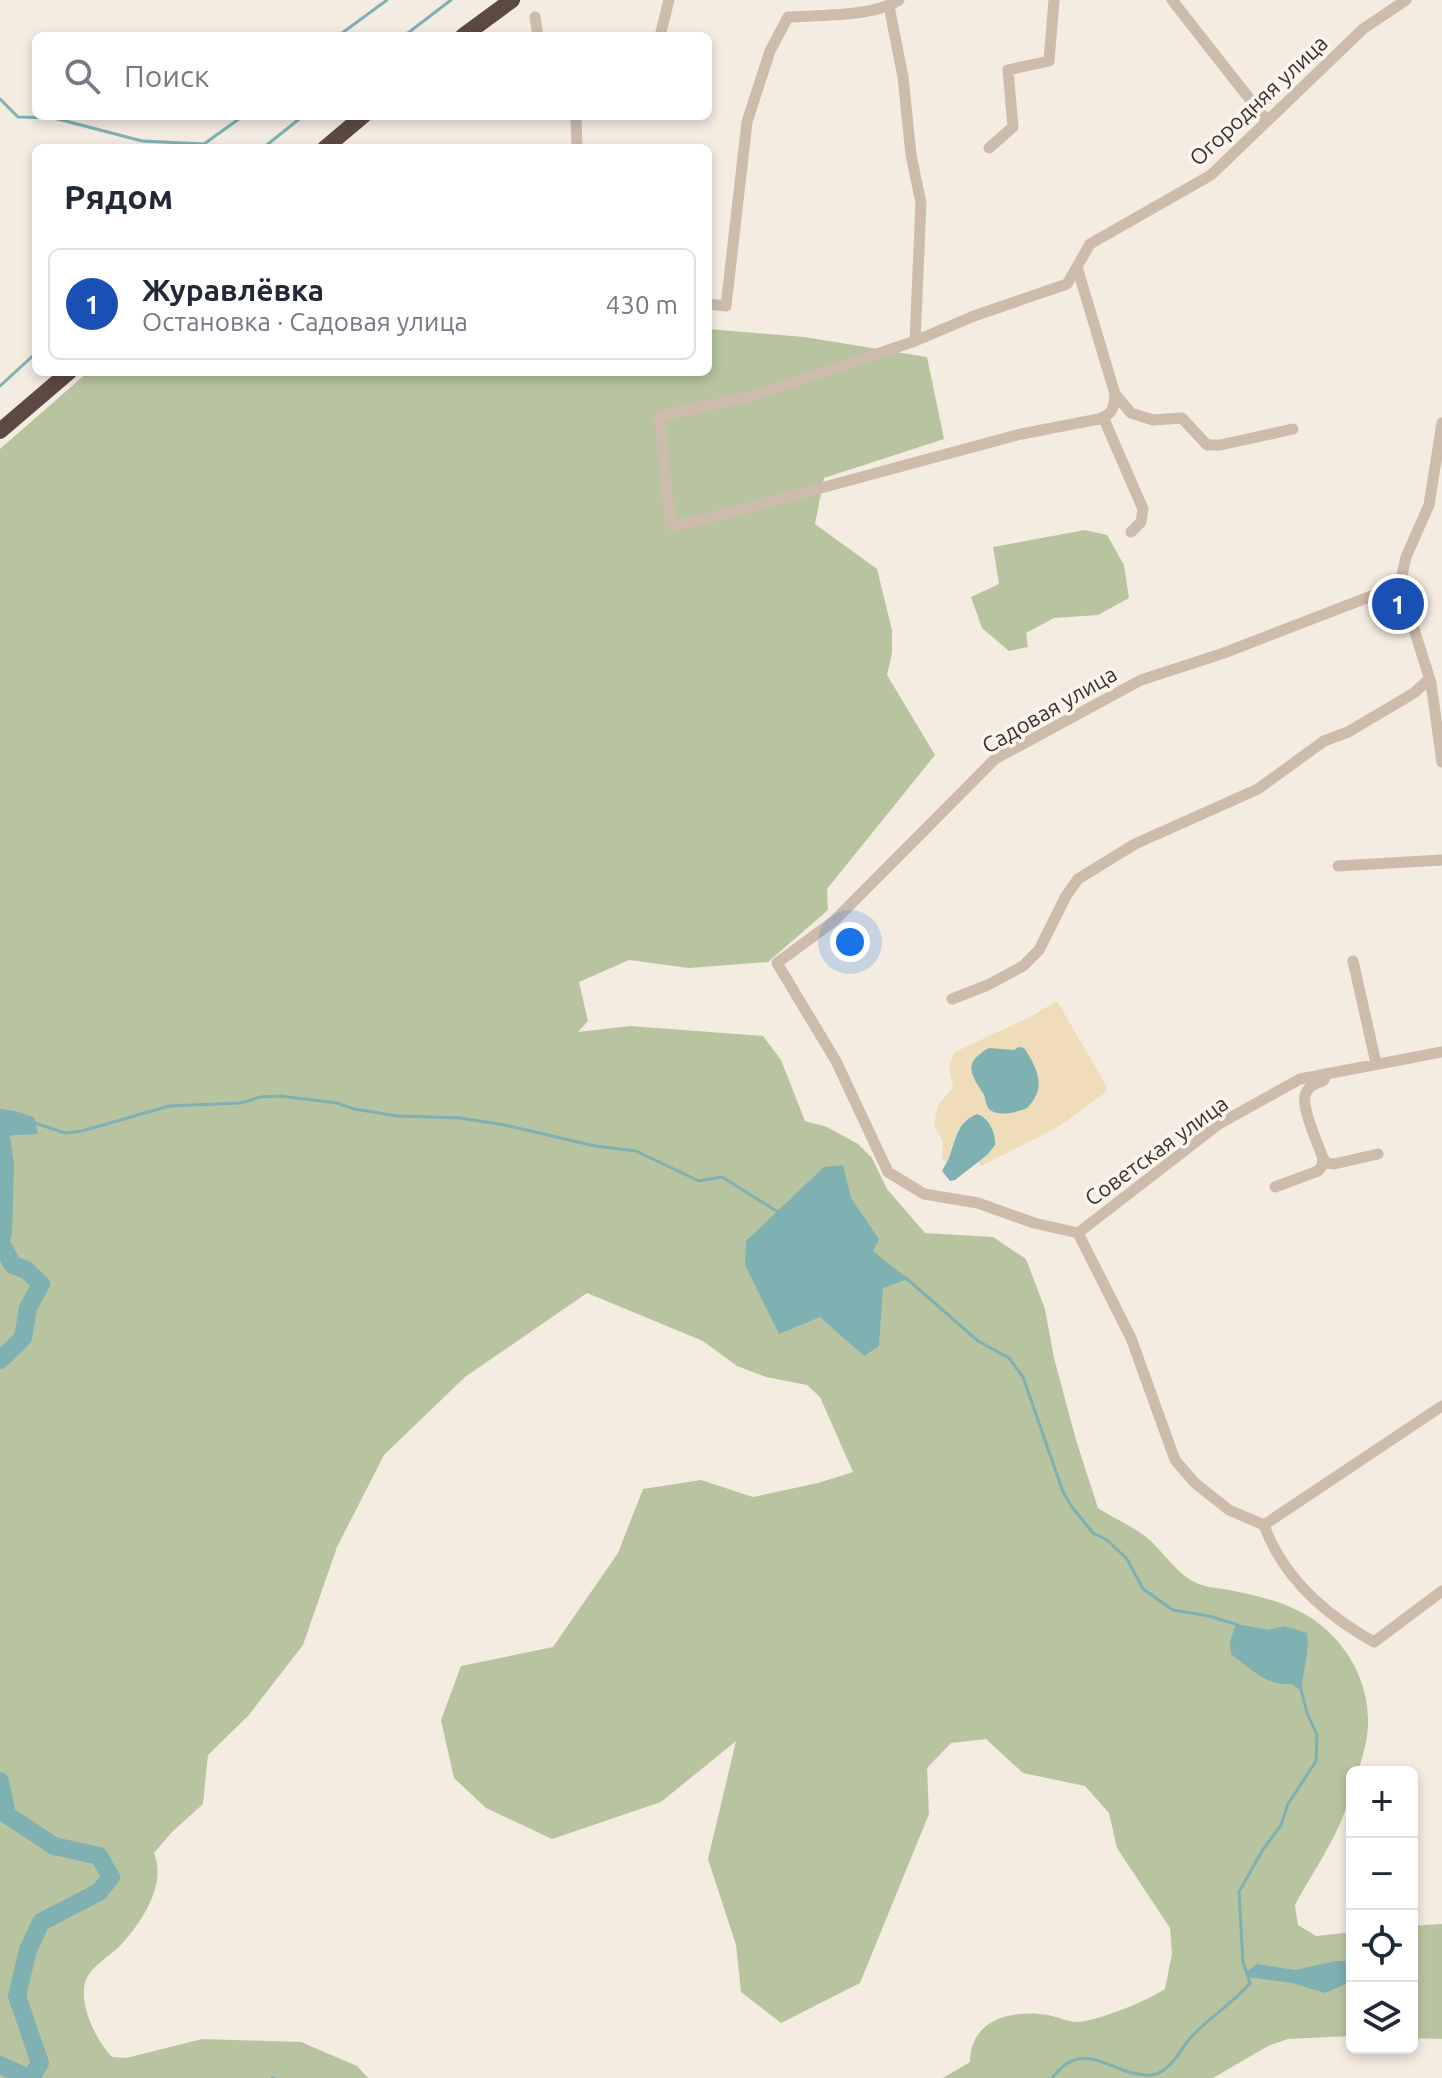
<!DOCTYPE html>
<html lang="ru">
<head>
<meta charset="utf-8">
<style>
	:root { --surface:#fff; --page:#f2f2f3; --text:#1f2937; --muted:#747a83; --line:#e0e1e3; --accent:#b45309 }
	body { margin:0; font-family:Ubuntu,sans-serif; background:var(--page); color:var(--text) }
	.controls { position:absolute; right:24px; bottom:24px; display:grid; overflow:hidden; border-radius:12px; box-shadow:0 4px 12px #0003 }
	.controls button { width:72px; height:72px; display:grid; place-items:center; padding:0; border:0; border-bottom:2px solid var(--line); background:var(--surface); color:var(--text); font:40px sans-serif }
	.you { position:absolute; left:850px; top:942px; width:28px; height:28px; margin:-20px; border:6px solid #fff; border-radius:50%; background:#1a73e8; box-shadow:0 0 0 12px #1a73e833 }
	.badge { display:grid; place-items:center; width:52px; height:52px; border-radius:50%; background:var(--accent); color:#fff; font-size:26px; font-weight:700 }
	.pin { position:absolute; translate:-50% -50%; border:4px solid #fff; box-shadow:0 2px 8px #0006 }
	.list { margin:0; padding:0; list-style:none }
	h2 { display:flex; justify-content:space-between; align-items:center; height:104px; margin:0; padding:0 32px; font-size:34px }
	h2 small { font-size:26px; font-weight:400; color:var(--muted) }
	.list li { display:grid; grid-template-columns:52px 1fr auto; gap:24px; align-items:center; box-sizing:border-box; height:112px; margin:0 16px 16px; padding:0 16px; border:2px solid var(--line); border-radius:12px }
	.list b { display:block; font-size:30px; white-space:nowrap }
	.list p { margin:0; font-size:26px; white-space:nowrap; color:var(--muted) }
	.list em { font-size:26px; font-style:normal; color:var(--muted) }
	.icon { flex:none; width:44px; height:44px; fill:none; stroke:currentColor; stroke-width:2; stroke-linecap:round; stroke-linejoin:round }
	.map { position:relative; flex:none; width:1442px; height:2078px; overflow:hidden }
	.search { position:absolute; background:var(--surface); box-shadow:0 4px 12px #0003; left:32px; top:32px; width:680px; height:88px; display:flex; align-items:center; gap:20px; box-sizing:border-box; padding:0 28px; border-radius:12px; color:var(--muted); font-size:30px }
	.panel { position:absolute; background:var(--surface); box-shadow:0 4px 12px #0003; left:32px; top:144px; width:680px; height:232px; border-radius:12px }
	.map>svg:first-child { display:block }
	.green { fill:#b8c4a0 }
	.sand { fill:#efdcb8 }
	.water { fill:#7fb0b2 }
	.lines { fill:none; stroke-linecap:round; stroke-linejoin:round }
	.stream { stroke:#7fb0b2; stroke-width:3 }
	.river { stroke:#7fb0b2; stroke-width:18 }
	.minor { stroke:#cdbbac; stroke-width:11 }
	.highway { stroke:#5c4a42; stroke-width:16 }
	.labels { text-anchor:middle; dominant-baseline:central; stroke-width:7; stroke-linejoin:round; paint-order:stroke }
	.street-label { font-size:22px; fill:#3b302b; stroke:#fbf5ee }
</style>
</head>
<body>
<div class="map">
<svg width="1442" height="2078" viewBox="0 0 1442 2078">
	<rect width="100%" height="100%" fill="#f4ebe1"/>
	<!-- green -->
	<path class="green" d="M708 329 804 337 927 357 944 439 824 478 815 524 877 569 892 630V653L887 675 935 755 827 889 828 910 768 962 689 968 629 960 579 982 588 1021 578 1032 630 1026 763 1036 781 1060 805 1121 827 1127 858 1144 872 1158 887 1189 925 1233 993 1237 1026 1259 1045 1309 1054 1358 1076 1440 1098 1508C1113 1518 1130 1525 1145 1536 1164 1551 1176 1575 1199 1584 1208 1588 1220 1588 1229 1590 1249 1594 1269 1598 1288 1606 1334 1624 1367 1669 1368 1718 1369 1737 1363 1754 1358 1772H1352C1352 1820 1317 1863 1295 1905L1298 1925 1316 1936 1352 1932V2036L1288 2039 1268 2046 1213 2078H943L970 2062C970 2019 1013 2009 1048 2015 1058 2017 1068 2022 1078 2022 1100 2020 1147 2001 1165 1989L1172 1954 1170 1928 1117 1848 1109 1813 1085 1786 1023 1773 986 1739 951 1743 927 1768 929 1814 860 1983 781 2023 741 1992 736 1945 708 1859 736 1741 661 1802 552 1839 486 1808 454 1778 441 1720 461 1666 553 1647 618 1553 643 1489 701 1480 753 1497 818 1483 853 1472 820 1397 807 1385 766 1377 737 1366 703 1341 587 1293 465 1377 384 1455 337 1547 303 1645 248 1716 208 1755 203 1804 172 1832 154 1853C167 1886 141 1923 119 1947 108 1957 89 1968 85 1983 79 2007 97 2041 112 2057L126 2058 202 2039 301 2042 357 2066 368 2078H0V449L88 372H708Z
		M1085 530 1107 535 1124 565 1129 598 1098 615 1054 618 1026 633 1028 647 1009 651 982 628 971 597 999 584 993 547Z
		M1442 1924V2039L1412 2038V1926Z"/>
	<!-- sand -->
	<path class="sand" d="M1057 1001 1107 1087 1106 1092 1058 1127 981 1166 978 1161 984 1158 993 1133 985 1117 965 1120 956 1133 952 1151 945 1163 942 1159 943 1142 934 1125 938 1105 953 1088 949 1066 955 1052 1032 1016Z"/>
	<!-- water -->
	<path class="water" d="M1019 1047 1024 1048C1038 1069 1047 1088 1027 1108 1018 1112 999 1117 990 1110 985 1105 986 1098 983 1093 969 1072 964 1062 989 1048L1014 1050Z
		M0 1109 15 1111 34 1117 38 1134 0 1136Z
		M977 1114C989 1117 996 1134 995 1145L987 1155 955 1180 950 1181 942 1171C945 1165 949 1159 951 1152 957 1135 958 1122 977 1114Z
		M843 1165 851 1198 879 1239 873 1251 908 1279 883 1288 879 1346 864 1356 820 1317 779 1334 745 1265 746 1241 824 1167Z
		M1236 1624 1269 1630 1284 1626 1307 1633C1310 1653 1302 1671 1302 1691L1291 1684C1267 1686 1249 1668 1231 1654L1230 1641Z
		M1336 1961H1352V1981L1325 1993 1292 1983 1248 1977 1246 1972 1257 1964 1295 1970Z"/>
	<g class="lines">
		<!-- stream -->
		<path class="stream" d="M338 36 387 0
			M404 36 451 0
			M0 99 18 117 54 118 142 141 204 144 243 116
			M263 148 303 116
			M0 386 36 353
			M35 1123 65 1133 82 1131 169 1106 241 1103 260 1097 280 1096 337 1103 354 1109 398 1116 460 1118 505 1125 595 1146 636 1151 699 1181 722 1177 778 1212
			M906 1278 978 1341 1009 1358 1023 1377 1063 1492 1072 1507 1093 1533 1107 1540 1127 1559 1143 1589 1173 1610 1209 1616 1238 1625
			M272 2078H274
			M1052 2078C1085 2034 1113 2078 1152 2075 1169 2072 1178 2054 1187 2042 1205 2019 1231 2006 1250 1983L1243 1962 1239 1892 1262 1851 1281 1825 1288 1804 1316 1761 1317 1735 1307 1713 1301 1689"/>
		<!-- river -->
		<path class="river" d="M0 1131 5 1165 3 1233 0 1242 13 1265 26 1270 41 1284 28 1308 23 1338 0 1360
			M0 1781 7 1815 54 1846 99 1856 111 1877 99 1892 41 1922 28 1950 17 1996 40 2063 31 2078
			M0 2065 28 2078"/>
		<!-- minor -->
		<path class="minor" d="M1172 0 1267 121
			M889 6 903 77 911 155 921 203 915 341
			M535 17 538 36
			M660 36 669 0
			M576 116 577 148
			M989 148 1013 127 1008 70 1049 61 1054 0
			M1077 267 1115 394 1131 413 1153 420 1182 418 1207 445H1220L1293 429
			M708 304 726 306 747 122 770 51 788 17C820 15 872 17 899 0
			M1115 394C1114 408 1113 414 1099 419L1021 434 706 519 671 526 659 416 756 395 915 341 974 316 1067 284 1090 244 1211 175 1363 29 1406 0
			M1103 417 1143 509 1141 522 1131 532
			M1442 423 1429 505 1406 557 1400 585 1431 683 1442 762
			M1338 866 1442 860
			M1353 961 1376 1063
			M952 999 988 985 1023 966 1039 950 1066 896 1078 879 1135 844 1258 789 1324 741 1348 732 1414 693 1429 679
			M1323 1158 1327 1163 1334 1164 1378 1154
			M1275 1187 1318 1171 1322 1166 1323 1158C1318 1144 1302 1110 1305 1096 1307 1086 1316 1084 1324 1080L1325 1074
			M1078 1233 1034 1223 978 1203 924 1194 888 1172 836 1061 777 963 834 921 995 759 1141 680 1224 653 1400 585
			M1078 1233 1219 1124 1300 1079 1442 1052
			M1078 1233 1131 1338 1175 1460 1195 1483 1229 1510 1264 1525
			M1264 1525C1283 1578 1326 1615 1374 1642L1442 1591
			M1264 1525 1442 1406"/>
		<!-- highway -->
		<path class="highway" d="M463 36 512 0
			M325 148 363 116
			M0 431 69 372"/>
	</g>
	<g class="labels">
		<!-- street labels -->
		<g class="street-label">
			<text transform="translate(1258 100) rotate(-43)">Огородняя улица</text>
			<text transform="translate(1049 709) rotate(-30)">Садовая улица</text>
			<text transform="translate(1156 1150) rotate(-36)">Советская улица</text>
		</g>
	</g>
</svg>
<div class="controls">
<button>+</button>
<button>−</button>
<button><svg class="icon" aria-label="locate" viewBox="0 0 24 24"><circle cx="12" cy="12" r="6"/><path d="M12 2v4M12 18v4M2 12h4M18 12h4"/></svg></button>
<button><svg class="icon" aria-label="layers" viewBox="0 0 24 24"><path d="M12 4l9 5-9 5-9-5zM3 14l9 5 9-5"/></svg></button>
</div>
<div class="you"></div>
<div class="pin badge" style="left:1398px;top:604px;background:#1a4fb4">1</div>
<div class="search"><svg class="icon" aria-label="search" viewBox="0 0 24 24"><circle cx="10" cy="10" r="6"/><path d="M15 15l6 6"/></svg>Поиск</div>
<section class="panel">
<h2>Рядом<small></small></h2>
<ul class="list">
<li><span class="badge" style="background:#1a4fb4">1</span><div><b>Журавлёвка</b><p>Остановка · Садовая улица</p></div><em>430 m</em></li>
</ul>
</section>
</div>
</body>
</html>
